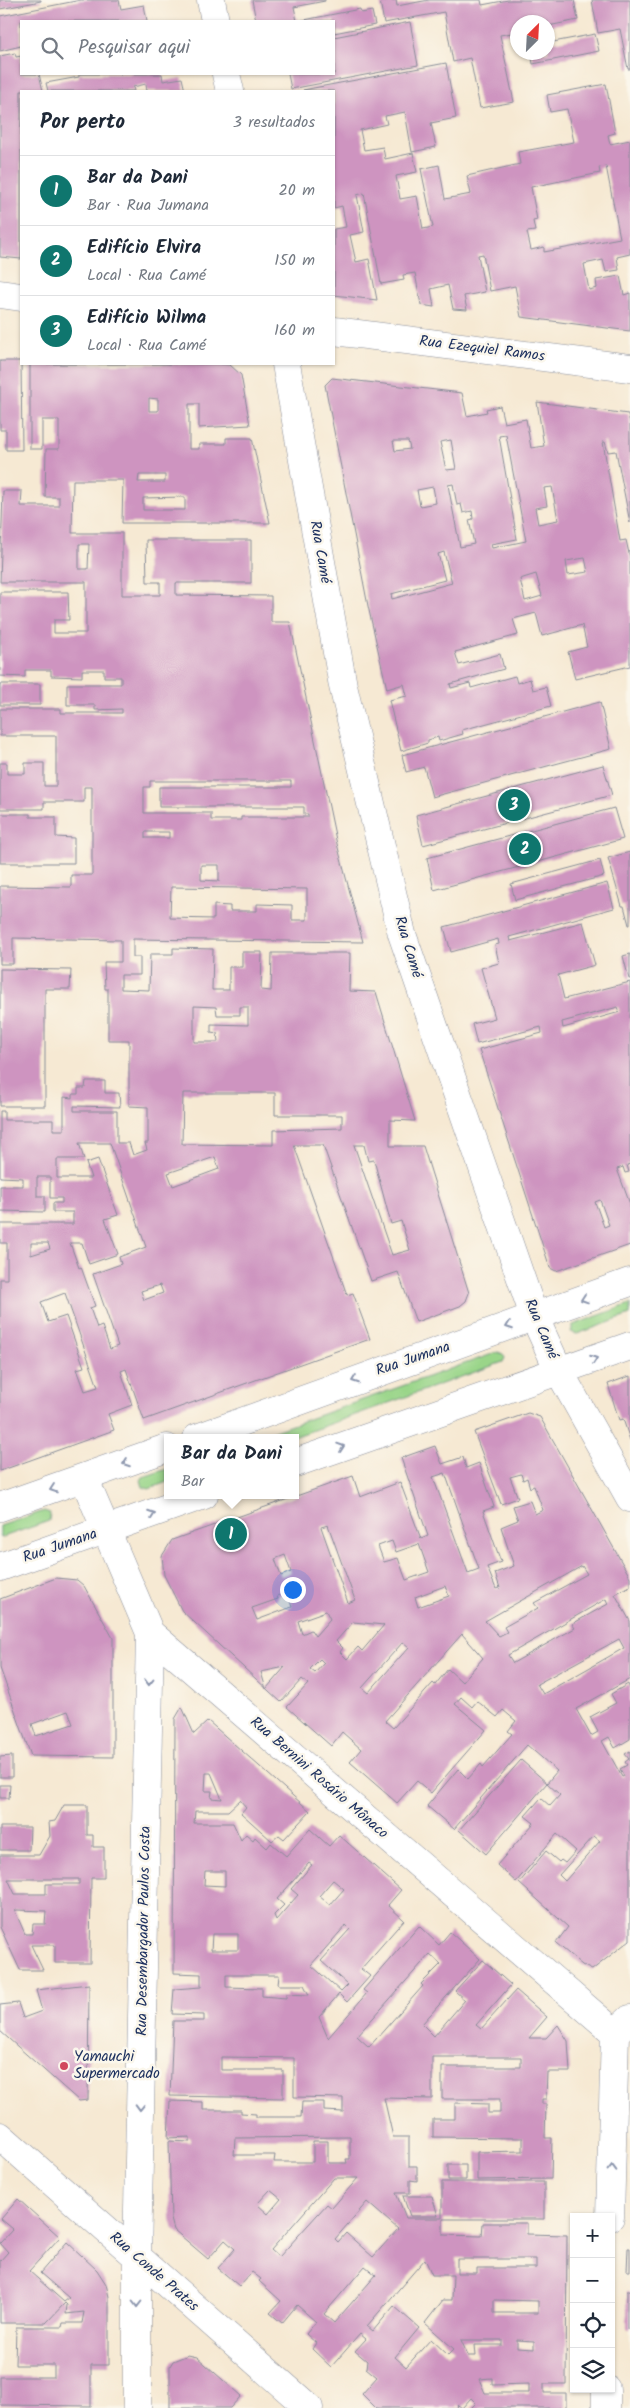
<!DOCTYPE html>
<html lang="pt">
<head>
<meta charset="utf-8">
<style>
	:root { --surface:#fff; --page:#f2f2f3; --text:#1f2937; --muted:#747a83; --line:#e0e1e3; --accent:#0f766e }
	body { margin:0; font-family:Kalam,sans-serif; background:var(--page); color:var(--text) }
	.controls { position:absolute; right:15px; bottom:15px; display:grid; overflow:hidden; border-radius:0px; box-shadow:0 1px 4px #0004 }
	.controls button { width:45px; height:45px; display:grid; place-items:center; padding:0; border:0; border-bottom:1px solid var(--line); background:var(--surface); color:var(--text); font:25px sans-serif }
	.compass { position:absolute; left:510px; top:15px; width:45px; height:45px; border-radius:50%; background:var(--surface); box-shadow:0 1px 4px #0004; rotate:24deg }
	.you { position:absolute; left:292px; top:1589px; width:18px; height:18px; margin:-12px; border:4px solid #fff; border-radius:50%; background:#1a73e8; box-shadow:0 0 0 8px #1a73e833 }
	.badge { display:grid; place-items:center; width:32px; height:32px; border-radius:50%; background:var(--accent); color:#fff; font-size:16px; font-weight:700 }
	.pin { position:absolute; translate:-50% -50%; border:2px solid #fff; box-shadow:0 1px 5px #0006 }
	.popup { position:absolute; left:164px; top:1434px; width:135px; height:65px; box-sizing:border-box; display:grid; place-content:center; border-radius:0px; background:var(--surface); filter:drop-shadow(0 1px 4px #0005); font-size:16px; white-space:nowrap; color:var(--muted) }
	.popup b { font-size:19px; color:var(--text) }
	.popup::after { content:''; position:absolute; left:50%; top:100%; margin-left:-10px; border:10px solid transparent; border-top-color:var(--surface) }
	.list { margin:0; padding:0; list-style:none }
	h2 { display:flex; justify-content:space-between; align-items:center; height:65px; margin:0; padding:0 20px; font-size:21px }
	h2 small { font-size:16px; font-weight:400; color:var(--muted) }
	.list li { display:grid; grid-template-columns:32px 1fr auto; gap:15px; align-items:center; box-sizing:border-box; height:70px; padding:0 20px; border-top:1px solid var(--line) }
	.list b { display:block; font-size:19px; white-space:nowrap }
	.list p { margin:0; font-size:16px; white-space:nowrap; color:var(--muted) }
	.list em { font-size:16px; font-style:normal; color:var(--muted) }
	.icon { flex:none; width:28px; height:28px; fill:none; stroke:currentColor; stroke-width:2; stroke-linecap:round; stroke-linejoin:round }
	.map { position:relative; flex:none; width:630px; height:2408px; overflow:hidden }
	.search { position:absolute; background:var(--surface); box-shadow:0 1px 4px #0004; left:20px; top:20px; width:315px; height:55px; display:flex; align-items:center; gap:12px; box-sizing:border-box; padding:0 18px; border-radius:0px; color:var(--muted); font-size:19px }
	.panel { position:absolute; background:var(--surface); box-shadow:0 1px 4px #0004; left:20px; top:90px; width:315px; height:275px; border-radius:0px }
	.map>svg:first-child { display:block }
	.green { fill:#9ad589; stroke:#5a8274 }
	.building { fill:#ce94c0; fill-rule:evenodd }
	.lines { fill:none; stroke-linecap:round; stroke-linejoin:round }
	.street-casing { stroke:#888c98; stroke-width:29 }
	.secondary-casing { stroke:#888c98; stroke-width:29 }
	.street { stroke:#fff; stroke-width:28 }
	.secondary { stroke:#fff; stroke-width:28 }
	.oneway { stroke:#8d97ae }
	.poi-dot { fill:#d1495b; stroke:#fbf7ec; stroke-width:2 }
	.labels { text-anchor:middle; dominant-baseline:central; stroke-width:5; stroke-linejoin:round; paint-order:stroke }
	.street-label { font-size:15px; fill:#1b2f5e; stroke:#fbf7ec }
	.poi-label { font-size:15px; fill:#1b2f5e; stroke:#fbf7ec; text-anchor:start }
</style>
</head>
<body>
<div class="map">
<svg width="630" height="2408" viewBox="0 0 630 2408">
	<rect width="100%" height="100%" fill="#fbf7ec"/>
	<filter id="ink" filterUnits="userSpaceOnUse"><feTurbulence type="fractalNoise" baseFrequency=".02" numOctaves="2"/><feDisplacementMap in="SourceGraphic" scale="10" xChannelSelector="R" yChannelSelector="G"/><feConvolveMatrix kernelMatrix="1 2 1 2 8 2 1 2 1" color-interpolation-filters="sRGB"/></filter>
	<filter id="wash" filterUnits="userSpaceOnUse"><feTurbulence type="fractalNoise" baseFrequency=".0096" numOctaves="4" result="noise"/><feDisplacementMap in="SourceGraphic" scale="20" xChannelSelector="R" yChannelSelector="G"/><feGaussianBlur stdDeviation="1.12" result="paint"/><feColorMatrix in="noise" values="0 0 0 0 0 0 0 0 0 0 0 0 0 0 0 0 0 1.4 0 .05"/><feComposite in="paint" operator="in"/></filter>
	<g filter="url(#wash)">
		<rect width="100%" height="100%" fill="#f6e9d3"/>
		<!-- green -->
		<path class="green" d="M630 1304V1315L577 1334 571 1332 573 1325Z
			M498 1352 503 1354 505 1358 503 1362 291 1438H255Z
			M167 1469V1482L149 1489 143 1487 141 1480 143 1477Z
			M44 1511 50 1513 49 1521 0 1538V1526Z"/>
		<g id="blocks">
			<!-- building -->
			<path class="building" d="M0 0H41V1L0 9Z
				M81 0H119L121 9 144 5 147 21H21V46L0 51V16Z
				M252 0H325V1L294 7 297 21H256Z
				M396 0 397 6 429 0H481L482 5 508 0H574L578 20 548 26V22H518V32L500 35 514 102 480 108 470 58 453 62 444 12 384 23 380 1Z
				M592 0H630V69H628L620 29 598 33Z
				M360 9 361 13 372 11 375 25 334 33V21H299Z
				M410 22 418 65 291 89 288 74H334V37Z
				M595 34 599 51 533 64 531 52H548V43Z
				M15 53 16 57 21 56V74H39L43 91H21V259L0 257V56Z
				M446 63 456 118 431 123 436 147 412 152 405 112 385 116 387 124 360 130 364 150 383 147 385 159 413 153 417 172 396 176 400 199 417 196 423 229 433 227 421 169 439 165 445 199 471 194 467 176 520 164 518 152 574 142 567 109 550 112 547 95 606 84 615 133 608 135 610 144 630 140V254L617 257 619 270 606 272 603 260 584 264 589 290 597 288 596 280 620 276 624 295 630 293V331L521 317 515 286 490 291 483 254 478 255 485 292 464 296 467 310 453 309 448 285 431 289 434 307 421 305 415 273 403 275 404 280 381 284 364 193 357 195 364 232 350 235 356 262 369 259 377 300 334 295V229L346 227 342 206 334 208V91L303 90ZM606 166 620 238 544 252V247L531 250 527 232 535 231 533 221 537 220 531 187 600 173 599 167Z
				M79 74H162L163 81 182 78 185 91H147L146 84 133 87 134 91H48L46 83 79 77Z
				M0 361H21L22 450H6V430H0Z
				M30 364H219L230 365 241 375 250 425 199 428V404H189V449H199V444H226V438H252L270 523H122L123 480H73L72 533H122V595H160V582H147L146 540H251V583H176V595L271 596V622H290L336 840 363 942 133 939V957H140V975H121V989L149 990 150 954H173V948L213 949 212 990H229V967H242V952H262L261 990 271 991 272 953H350L349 991 376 992 415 1121 390 1120V1146H423L469 1293 466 1301 460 1306 416 1322 398 1272 371 1281 323 1145H294L347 1295 353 1293 370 1339 144 1420 126 1369 121 1371 132 1405 108 1414 114 1430 0 1471V1279H7V1243H0V1224H73V1212H53V1203H62V1198H50V1177H37V1196H45V1212L0 1211V1186H23V1178L0 1177V1111H4V1120H53V1130H64V1097L73 1098V1094H78V1088H85L86 1081H105V1093H119L120 1107 74 1106V1111H117V1143H129L133 1155 147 1150 145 1143H148V1107L129 1106V1040H108V989H105L104 962H121V940L13 938V964H0V886L71 887V875H92V787H84V802H44V809H0V763H7V774H25V763H44V786H56V736H0V709H61V713H122V709L95 710V705H67V684H121V677H104V670H82V677L51 676V670H25V677L0 676V592H68L69 620H54V633H86V582H0L3 491H22L21 506H59V497H45L46 449H59V420H42V449H30ZM149 398 158 399V411H149ZM139 475H165V482H138ZM185 497V510H143V498ZM79 544H89L88 569H79ZM150 781H291V787H159V807H304V814H308V817H241V820H211V813H144V787H150ZM145 832H169V838H145ZM201 865H219V881L201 880ZM171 887 307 889V920H292V905L257 904V911H230V906L214 905V919L170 918ZM194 1006 216 1007 217 1015H240V1007H248V1025L211 1024V1032L217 1033 218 1042H194ZM183 1093H275V1115H342V1128L273 1130V1145L182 1144ZM79 1143H110L146 1247 119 1257 121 1264 93 1274 118 1346 110 1349 102 1326 97 1328 90 1308 95 1306 81 1267 79 1268 70 1243H82L89 1264 118 1254 105 1219 118 1215 98 1159 86 1163 91 1178H57V1159H84ZM354 1145H364L368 1161 374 1160 391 1224 401 1221 410 1250 392 1255ZM215 1157 219 1169 173 1186 168 1173ZM31 1243H48L50 1249 31 1255ZM160 1285 163 1293 144 1300 141 1291ZM65 1293 98 1387 85 1391 77 1369 84 1367 66 1316 48 1322 41 1302Z
				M332 378 462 393 467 416 487 412 486 409 500 406 504 423 526 419 531 448 544 446 537 402 628 414 630 423V523L616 451 608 452 605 442H603L620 541 626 540 630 558V666L575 679 568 652 587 647 582 625 542 636 536 613 513 619 518 635 455 652 459 665 500 654 504 669 450 684 451 688 470 683 471 688 515 676 517 683 530 679 533 690 546 687 551 706 462 730 463 734 439 741 438 737 428 740V743L401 751 389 700 407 696 404 684 387 689 368 606 325 385ZM506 435 526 541 492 548 491 544 517 539 499 436ZM451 440 456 469 446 470 440 442ZM393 441H408L410 449 395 451ZM453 484 457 505 461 504 463 513 472 511 473 519 469 520 474 544 460 547 448 485ZM433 487 436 503 420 506 417 490ZM552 487 558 520 538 524 535 508 547 506 544 488ZM444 552 452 583 392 599 391 594 445 580 438 554ZM585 558 588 572 568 575 566 561ZM536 574 542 596 525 601 520 579Z
				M0 684H40V705H0Z
				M600 702 611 749 432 797 424 767 406 772 402 755Z
				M603 765 612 795 423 845 416 815Z
				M614 808 623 839 434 890 427 858Z
				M0 814H30V817H56V837L74 838V863H0Z
				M630 852V925H629L624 906H622L608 858Z
				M600 860 604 876 515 900 511 884Z
				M607 883 614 908 509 937 510 941 583 922 595 965 558 975 564 999 630 982V1164L627 1165 629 1172 625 1173 623 1167 617 1169 630 1204V1245L556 1271 550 1268 479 1050 542 1033 541 1027 477 1044 472 1024 495 1018 481 968 499 963 495 945 499 944 498 939 451 952 444 927ZM618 1007 620 1012 563 1028 562 1022ZM600 1200 609 1225 604 1227 595 1202Z
				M630 954V979H629L623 956Z
				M0 969 71 970 70 989H45V1106H0Z
				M630 1376V1440L623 1419 619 1420 608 1384Z
				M528 1413 540 1417 630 1577V1586L615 1594 630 1621V1679L576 1709 591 1736 598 1732 590 1717 616 1703 611 1694 628 1684 630 1689V1739L615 1748 609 1737 602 1741 622 1777 624 1776 620 1769 627 1765 625 1762 629 1759 625 1754 630 1751V1940L592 1970 582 1965 556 1943 568 1927 519 1883 546 1851 559 1862 561 1860 565 1863 576 1851 557 1834 516 1882 497 1865 534 1823 525 1816 541 1798 550 1806 560 1795 547 1783 557 1771 527 1745 454 1829 427 1806 458 1769 468 1779 481 1764 483 1767 512 1734 508 1731 516 1721 503 1710 497 1717 477 1701 472 1707 461 1697 455 1704 486 1730 431 1793 417 1781 397 1803 350 1762 361 1749 342 1732 331 1746 287 1707 308 1684 302 1679 281 1702 182 1611 164 1575 162 1556 172 1540 353 1476 360 1497 400 1482 421 1539 428 1536 401 1458 435 1446 442 1464 463 1457 466 1468 479 1463 494 1507 483 1511 501 1562 487 1567 496 1589 500 1588 495 1573 514 1566 501 1527 518 1520 513 1506 530 1501 535 1514 543 1510 534 1486 530 1488 527 1478 523 1480 521 1474 510 1477 518 1498 501 1504 474 1432ZM445 1473 479 1569 468 1573 433 1477ZM328 1525 355 1600 348 1603 321 1527ZM392 1541 396 1552 419 1544 429 1572 406 1580 398 1558 384 1562 378 1546ZM285 1555 291 1572 281 1576 275 1559ZM582 1566 587 1574 534 1603 538 1608 504 1627 507 1632 499 1636 485 1621ZM445 1586 449 1596 418 1607 415 1597ZM287 1592 292 1607 257 1620 252 1608 278 1599 277 1596ZM606 1599 608 1604 572 1624 575 1628 513 1663 508 1655ZM326 1611 330 1619 315 1636 311 1630 302 1634 298 1621ZM353 1622 384 1625 362 1651 358 1647 347 1659 340 1652 343 1648 336 1641ZM462 1634 483 1658 462 1682 448 1669 435 1685 433 1683 393 1728 385 1721ZM619 1639 624 1648 543 1694 537 1684ZM403 1642 409 1647 368 1693 362 1688ZM320 1659 324 1663 315 1673 310 1669ZM285 1667 266 1689 261 1672ZM594 1836 600 1841 565 1881 559 1875Z
				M56 1578 77 1580 84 1586 113 1638V1757L31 1756 0 1668V1599ZM68 1711 73 1724 36 1736 32 1724Z
				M182 1707 194 1734 208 1721 310 1811 284 1839 279 1835 272 1841 241 1813 246 1807 240 1800 228 1811H195L194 1823H233L241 1840 246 1834 253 1840 255 1837 267 1848 271 1843 286 1856 310 1829 329 1846 339 1835 401 1890 388 1905 404 1920 361 1969 370 1976 347 2002 339 1994 319 2017 328 2038 367 1993 363 1990 419 1926 439 1945 450 1932 480 1959 422 2024 434 2036 465 2000 455 1991 483 1960 511 1985 476 2025 481 2029 516 1990 547 2017 529 2038H546L558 2025 568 2041 570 2072H547L546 2099H542V2104H546L545 2138H552L551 2179 477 2180V2152L523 2151V2138L433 2137V2119H455V2103L488 2104V2113H500V2099H442V2067H521V2057H432V2099L384 2098 393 2137H409V2166H417V2181L410 2180V2193H396L406 2218H442V2182H544V2219H443V2235L482 2236 483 2223H527V2234L567 2235 566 2384H544V2393H566V2408H471L476 2403 471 2398 462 2408 458 2405 455 2408H376L362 2394 377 2377 366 2368 367 2361 355 2351 366 2339 360 2334 331 2367 312 2349 316 2343 306 2334 316 2322 297 2305 282 2323 270 2313 281 2301 259 2281 261 2279 252 2272 239 2286 218 2268 235 2249 225 2240 208 2259 174 2230 171 2219 169 2141 190 2142V2137L168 2138 170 2101 203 2102V2110H241V2113L256 2114V2117H301L302 2102H324V2111L343 2112V2098L294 2097V2058L221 2057V2070H283V2098L170 2096 173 2021H204V2015L172 2014 174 1989 201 1987V1974L174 1973 175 1719ZM206 1773H211L222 1799 211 1798 212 1791H205ZM309 1863 312 1865 291 1889 298 1895 276 1920 274 1915 284 1905 277 1899ZM205 1871H225V1886L204 1885ZM333 1880 344 1889 330 1905 319 1896ZM346 1925 350 1929 321 1961 348 1985 341 1992 311 1965ZM212 1934H238V1950H211ZM430 1954 441 1964 421 1984 423 1986 369 2047 357 2036ZM226 1975H279L278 1985H304L309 1995 286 1994V1998L262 1996V1988L226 1987ZM350 2137V2159H346L347 2163H328V2141H313V2162H274L275 2155H234L235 2138ZM334 2178H358L332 2208 327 2204 279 2257 271 2250ZM270 2190 281 2199 268 2214 257 2204ZM367 2202 398 2229 373 2257 346 2233 338 2242 335 2239ZM425 2259 432 2275H453L452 2300H443L425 2323 454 2349 448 2355 431 2339 406 2367 395 2357 419 2328 394 2306 373 2331 367 2326ZM457 2259H536V2268H477V2273H457ZM365 2266 376 2275 334 2323 324 2314ZM494 2300 538 2301V2313H494ZM461 2340H502V2345H475L476 2356H468ZM517 2340 534 2341V2349L517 2348ZM492 2378V2385L529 2384V2393H485L479 2379Z
				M12 1756V1777H0V1757Z
				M521 1760 547 1783 486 1854 459 1830Z
				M0 1785H10L9 1798H0Z
				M64 1805H87V1835H93V1847H104V1878H91L90 1963H55V1945H31L43 1970H20L0 1927V1855H39L50 1836 49 1822 55 1821ZM8 1879H79V1884H46V1894H15ZM17 1910 46 1911 45 1924H33L32 1934H25L15 1911Z
				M0 1827H30L29 1850H0Z
				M89 1984 88 2100 79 2101 0 2031V2005L18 2003 23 2018 42 2011 36 1990Z
				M448 2165H466V2180H448Z
				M403 2196H432L438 2216H410Z
				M18 2199 60 2237 29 2271 64 2302 69 2298 40 2273 67 2242 97 2270 106 2284 109 2297V2365H91V2406L0 2405V2377H54V2365H15L16 2327H62L63 2323H82L84 2312 66 2314 67 2305 65 2303 46 2323H0V2261L8 2252 0 2243 13 2229 1 2219Z
				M628 2248H630V2271H627Z
				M627 2291H630V2329H627Z
				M188 2355 197 2357 241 2396 230 2408H170V2366L173 2361Z"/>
		</g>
	</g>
	<g filter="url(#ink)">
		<use href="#blocks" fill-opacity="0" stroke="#888c98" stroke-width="1"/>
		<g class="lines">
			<!-- street casing -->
			<g class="street-casing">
				<path id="street" d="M211 0 215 21
					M226 74 230 91
					M0 294 21 297
					M334 331 630 368
					M286 364 343 686 402 934 534 1316 559 1371 630 1498
					M84 1478 150 1633 615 2033
					M0 2136 309 2408
					M610 2217 615 2033 630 2019
					M137 2408V2257L150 1633
					M606 2408V2389"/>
			</g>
			<!-- secondary casing -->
			<g class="secondary-casing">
				<path id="secondary" d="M197 1438 630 1282
					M295 1463 630 1346
					M0 1507 167 1448
					M0 1567 204 1495"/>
			</g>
			<!-- street -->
			<use href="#street" class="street"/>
			<!-- secondary -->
			<use href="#secondary" class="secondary"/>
		</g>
		<!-- one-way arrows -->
		<defs><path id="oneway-chevron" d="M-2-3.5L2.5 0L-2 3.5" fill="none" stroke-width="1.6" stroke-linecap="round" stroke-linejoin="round" transform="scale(1.25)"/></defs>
		<g class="oneway">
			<use href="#oneway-chevron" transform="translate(584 1299) rotate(161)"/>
			<use href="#oneway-chevron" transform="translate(509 1326) rotate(160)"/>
			<use href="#oneway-chevron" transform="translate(594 1359) rotate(-20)"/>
			<use href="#oneway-chevron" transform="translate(355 1380) rotate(160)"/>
			<use href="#oneway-chevron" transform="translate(341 1447) rotate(-19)"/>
			<use href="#oneway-chevron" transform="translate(126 1463) rotate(160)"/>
			<use href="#oneway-chevron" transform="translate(53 1489) rotate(161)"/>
			<use href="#oneway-chevron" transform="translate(152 1514) rotate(-20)"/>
			<use href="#oneway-chevron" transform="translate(149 1682) rotate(91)"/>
			<use href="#oneway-chevron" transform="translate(140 2107) rotate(91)"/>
			<use href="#oneway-chevron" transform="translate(612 2168) rotate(-89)"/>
			<use href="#oneway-chevron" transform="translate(137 2304) rotate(90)"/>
		</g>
	</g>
	<!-- markers -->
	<circle class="poi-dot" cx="64" cy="2066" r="5"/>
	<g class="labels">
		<!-- street labels -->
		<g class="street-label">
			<text transform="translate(482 349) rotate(7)">Rua Ezequiel Ramos</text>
			<text transform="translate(320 552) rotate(80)">Rua Camé</text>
			<text transform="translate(408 947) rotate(73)">Rua Camé</text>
			<text transform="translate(541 1329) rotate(67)">Rua Camé</text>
			<text transform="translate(413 1359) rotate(-19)">Rua Jumana</text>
			<text transform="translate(60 1546) rotate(-19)">Rua Jumana</text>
			<text transform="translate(319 1778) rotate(41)">Rua Bernini Rosário Mônaco</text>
			<text transform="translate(144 1931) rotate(-89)">Rua Desembargador Paulos Costa</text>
			<text transform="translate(154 2272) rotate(41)">Rua Conde Prates</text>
		</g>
		<!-- poi labels -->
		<g class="poi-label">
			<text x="74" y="2057">Yamauchi<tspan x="74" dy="17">Supermercado</tspan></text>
		</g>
	</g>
</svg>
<div class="controls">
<button>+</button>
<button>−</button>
<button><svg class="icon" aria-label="locate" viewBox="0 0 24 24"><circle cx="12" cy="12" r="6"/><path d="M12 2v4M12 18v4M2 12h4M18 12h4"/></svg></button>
<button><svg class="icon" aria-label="layers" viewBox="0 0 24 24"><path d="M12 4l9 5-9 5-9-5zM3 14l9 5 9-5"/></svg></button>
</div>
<svg class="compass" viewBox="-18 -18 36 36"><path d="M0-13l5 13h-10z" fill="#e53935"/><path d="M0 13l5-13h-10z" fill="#747a83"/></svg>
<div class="you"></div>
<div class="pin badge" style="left:231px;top:1534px">1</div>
<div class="popup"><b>Bar da Dani</b>Bar</div>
<div class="pin badge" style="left:525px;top:849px">2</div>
<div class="pin badge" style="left:514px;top:805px">3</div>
<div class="search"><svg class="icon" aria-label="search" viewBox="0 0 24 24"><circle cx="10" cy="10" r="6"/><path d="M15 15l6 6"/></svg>Pesquisar aqui</div>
<section class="panel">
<h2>Por perto<small>3 resultados</small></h2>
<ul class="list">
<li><span class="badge">1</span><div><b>Bar da Dani</b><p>Bar · Rua Jumana</p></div><em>20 m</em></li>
<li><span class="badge">2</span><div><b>Edifício Elvira</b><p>Local · Rua Camé</p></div><em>150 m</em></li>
<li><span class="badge">3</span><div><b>Edifício Wilma</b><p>Local · Rua Camé</p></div><em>160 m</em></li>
</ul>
</section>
</div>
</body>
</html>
